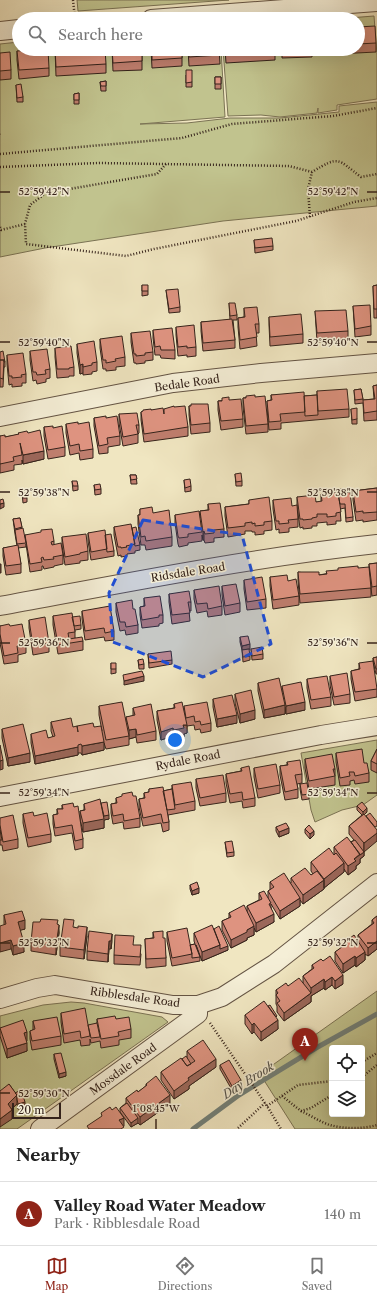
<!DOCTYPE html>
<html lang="en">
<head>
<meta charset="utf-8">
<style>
	:root { --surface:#fff; --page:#f6f6f6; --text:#222; --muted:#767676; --line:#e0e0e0; --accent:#8f2418 }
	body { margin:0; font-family:"Libre Caslon Text",serif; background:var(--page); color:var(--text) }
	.controls { position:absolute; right:12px; bottom:12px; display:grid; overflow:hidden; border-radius:4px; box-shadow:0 4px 16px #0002 }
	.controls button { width:36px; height:36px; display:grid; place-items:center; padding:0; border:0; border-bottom:1px solid var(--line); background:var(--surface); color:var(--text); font:20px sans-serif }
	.scale { position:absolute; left:12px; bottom:10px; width:49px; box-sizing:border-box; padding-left:4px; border:2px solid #35231b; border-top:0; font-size:11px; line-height:14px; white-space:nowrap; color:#35231b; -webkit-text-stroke:3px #f5efd7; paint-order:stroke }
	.you { position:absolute; left:175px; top:740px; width:14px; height:14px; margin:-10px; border:3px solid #fff; border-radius:50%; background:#1a73e8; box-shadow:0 0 0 6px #1a73e833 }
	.badge { display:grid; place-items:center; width:26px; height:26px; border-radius:50%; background:var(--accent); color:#fff; font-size:13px; font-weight:700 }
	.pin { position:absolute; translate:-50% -33px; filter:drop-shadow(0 1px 2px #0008) }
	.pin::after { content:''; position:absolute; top:21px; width:14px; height:12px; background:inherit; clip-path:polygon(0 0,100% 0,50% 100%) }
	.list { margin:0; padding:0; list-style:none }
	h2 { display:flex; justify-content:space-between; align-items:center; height:52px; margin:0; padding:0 16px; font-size:17px }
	h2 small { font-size:13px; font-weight:400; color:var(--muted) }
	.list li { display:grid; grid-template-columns:26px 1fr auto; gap:12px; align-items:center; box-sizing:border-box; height:64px; padding:0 16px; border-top:1px solid var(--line) }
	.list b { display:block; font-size:15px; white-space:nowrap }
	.list p { margin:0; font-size:13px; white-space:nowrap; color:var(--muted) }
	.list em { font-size:13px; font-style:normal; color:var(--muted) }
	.icon { flex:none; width:22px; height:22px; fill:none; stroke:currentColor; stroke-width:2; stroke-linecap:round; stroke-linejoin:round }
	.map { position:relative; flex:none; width:377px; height:1129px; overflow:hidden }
	.search { position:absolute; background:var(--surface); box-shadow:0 4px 16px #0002; left:12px; right:12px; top:12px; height:44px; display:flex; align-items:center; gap:10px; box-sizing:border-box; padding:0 14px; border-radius:22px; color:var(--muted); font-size:15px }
	.sheet { height:116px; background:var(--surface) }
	nav { display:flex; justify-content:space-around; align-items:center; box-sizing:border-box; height:56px; border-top:1px solid var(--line); background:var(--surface); font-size:11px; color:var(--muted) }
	nav a { display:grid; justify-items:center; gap:2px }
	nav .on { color:var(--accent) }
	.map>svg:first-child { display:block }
	.green { fill:#c1c38e; stroke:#7b7354; fill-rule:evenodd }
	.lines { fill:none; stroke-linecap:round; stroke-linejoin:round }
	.stream { stroke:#728079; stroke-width:5 }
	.minor-casing { stroke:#645444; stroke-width:20 }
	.path { stroke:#35231b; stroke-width:2.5; stroke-dasharray:1 2; stroke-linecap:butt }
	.minor { stroke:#f5efd7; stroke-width:18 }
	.wall { fill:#bf7e6e; stroke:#35231b }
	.shaded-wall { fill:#9b675a; stroke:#35231b }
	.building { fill:#de9380; stroke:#35231b }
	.marked { fill:#1d4ed8; fill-opacity:0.2; stroke:#1d4ed8; stroke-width:3; stroke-dasharray:8 5; stroke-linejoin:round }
	.ticks { fill:none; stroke:#35231b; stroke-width:1.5 }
	.labels { text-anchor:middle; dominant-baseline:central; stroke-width:3; stroke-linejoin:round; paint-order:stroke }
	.street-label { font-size:11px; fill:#35231b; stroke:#f5efd7 }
	.water-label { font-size:12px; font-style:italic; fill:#54524a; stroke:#f5efd7 }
	.ticks-label { font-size:10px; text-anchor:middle; fill:#35231b; stroke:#f5efd7; stroke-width:3; stroke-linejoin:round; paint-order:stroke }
</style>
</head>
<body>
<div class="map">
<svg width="377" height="1129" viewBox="0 0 377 1129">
	<rect width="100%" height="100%" fill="#f0e6c1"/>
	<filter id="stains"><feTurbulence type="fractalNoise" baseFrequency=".005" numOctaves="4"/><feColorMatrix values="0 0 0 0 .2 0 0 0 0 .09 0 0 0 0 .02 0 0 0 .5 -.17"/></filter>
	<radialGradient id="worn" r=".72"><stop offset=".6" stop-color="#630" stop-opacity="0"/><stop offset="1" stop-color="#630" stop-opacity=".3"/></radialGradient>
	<!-- green -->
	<path class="green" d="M77 0H229L78 11Z
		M374 16 377 55V99L337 105V110L318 113V108L317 113 280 117 261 115 228 116 223 49H358V19H336Z
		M19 42V49H221L225 117 140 124 187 123 230 118H280L339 112V106L377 102V206L223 221 45 248 0 257V135L1 134H0V44Z
		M377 740V795L363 805 342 810 315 822 311 810 301 753Z
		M377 991V1129H295L260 1074ZM332 1048H362V1114H332Z
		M71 1002 84 1003 162 1017 168 1022 17 1129H0V1016L43 1005Z"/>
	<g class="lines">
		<!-- stream -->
		<path class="stream" d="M193 1129 239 1095 316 1048 377 1014"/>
		<!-- minor casing -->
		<g class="minor-casing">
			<path id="minor" d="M151 19 377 2
				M0 31 19 29
				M0 417 173 383 261 373 377 363
				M0 606C125 583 250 558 377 544
				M0 797 321 735 377 726
				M0 999 37 988 55 985 173 1005H198L222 997 274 964 377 883
				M40 1129 198 1014V1005"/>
		</g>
		<!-- path -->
		<path class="path" d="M73 0 75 19
			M0 154 182 138 232 124 333 116 377 108
			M166 164 157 174 46 193 30 205 25 224 26 244 126 256 154 249 296 221 354 202 377 198
			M0 167 99 163 289 166 312 172C340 155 337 159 361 177L377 174
			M310 217 308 189 312 172
			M0 227 1 230 25 224
			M210 1023 267 1106 281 1129
			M362 1062 377 1053
			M362 1077 377 1065
			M282 1096 301 1111 311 1108 332 1095
			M267 1106 298 1085 332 1081
			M301 1111C310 1115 320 1122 330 1125 344 1129 363 1129 377 1125
			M238 1128 265 1103"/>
		<!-- minor -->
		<use href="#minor" class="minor"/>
	</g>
	<!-- wall -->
	<path class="wall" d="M358 27 376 43V52L318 55V49H358Z
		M55 49 73 52 87 51V49L106 64V73L56 76Z
		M112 49H142V70L113 71Z
		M151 49H182V66L152 68Z
		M188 49H219L220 64 189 66Z
		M225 49H275V60L226 63Z
		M282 49H312V57L282 58Z
		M17 51 49 68V76L19 79 17 60Z
		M0 53 11 70V79L0 80Z
		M186 75 192 82V87H186Z
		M215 77H221V89H215Z
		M106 81V91H101L100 82Z
		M16 85 23 97V102H17Z
		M79 93V104H74V94Z
		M254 240 273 246V250L255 253Z
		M142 285 148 291V295L142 296Z
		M377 285V318H374L373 286Z
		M166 290 180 307V312L169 313Z
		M229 303 237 315V320H233L235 340V348L203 351 201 331V322L230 320Z
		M353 306 371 326V335L355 337Z
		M244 308 259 324V333H256L257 346 240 349 238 327V318L244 317Z
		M315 311 348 331V340L317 342Z
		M269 317 303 334V343L270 346 269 325Z
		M176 327 196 347V356L187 357V355L178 356 176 335Z
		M153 330 175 350V359L161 358 160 355H155L153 338Z
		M131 333 153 352V360L145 361V363L136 364V363H134L131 342Z
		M100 339 125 357V366L116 367V370L106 371V369H103L100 348Z
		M77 344 97 362V371L92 372V374L83 375V373L80 374 77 353Z
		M55 348 74 367V376H69V377L57 378 55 357Z
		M30 351 50 369V378L46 379V382L37 384 36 380 33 381 30 360Z
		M0 352 5 362V367H4L3 387H0Z
		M7 355 26 374V383H22V386L12 387V384L9 385 7 364Z
		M377 385V420L364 421 363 403 355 404 354 390 361 389 363 400 374 399 373 386Z
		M317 391 349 409V417L281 423V429L269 430 267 409V401L271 400V395L304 396 317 395Z
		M255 397 268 424V432L246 434 243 407V398Z
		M229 400 243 419V427L221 430 218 410V401Z
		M189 406H191L210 423V432L191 434 189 415Z
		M174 407 188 427V436L144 442 141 420V412L151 410 164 414Z
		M351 409 357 419V424H352Z
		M119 414 139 425V433L138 434V443L123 446 119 423Z
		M94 418H106L120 436V445L108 447V453L99 454 94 426Z
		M66 424 93 449V458L80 460 79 453 70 455 66 433Z
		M44 427 53 428 65 447V456L48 459 44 436Z
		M28 433 44 459 23 464 22 460V464L14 465V470L0 473V436L5 437Z
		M235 474 242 481V486H236Z
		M130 475H136L137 484H131Z
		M184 480 191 486V491L185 492Z
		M72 481 78 486V490L73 491Z
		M94 485 101 489V494L95 495Z
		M377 488V520L363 522V520L356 521 353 500V491Z
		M337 489 343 493 353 517V521L346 522 345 508 340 509 341 521H336V524L327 525V522L317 523V526H312V528L303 529V527L300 528 297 506V497L316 502H321V494L337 492Z
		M22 493 27 498V502L23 503Z
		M249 500 272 521V530L264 531V534L255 535V532H252V531H245V534L228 537 225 516V507L249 504Z
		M273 500 292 506 298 519V527L289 528V532L279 533V529L276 530 273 509Z
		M208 504 224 529V537L214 538V542L205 543 204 540H203L202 535V541L188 543V545L179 547 178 544 175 523V515L200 518V511L208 510Z
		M140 509 153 513 172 537V546L146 550 145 545H141L138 524V515H140Z
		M20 518 22 528 25 542V535L54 541V544L63 555V564L54 566V567L44 569 43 566H42V570L30 572 26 544V547L18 548 21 564V573L6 575 3 556V548L17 546 15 534 13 519Z
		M114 527 132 528 140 545V550L135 551V553L127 554V556L121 557V555L118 556 114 535Z
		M88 533 105 535 114 551V556L91 560 88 541Z
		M62 537 88 551V560L80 561V563L65 565 62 546Z
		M377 563V595L372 596 369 573 371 588V597L300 603 298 581V572L319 575 358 568 369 573V564Z
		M270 577 288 581 299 596V605L273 609 270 586Z
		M244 580 266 599V608L247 610 244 589Z
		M222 586 240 603V612L225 615 222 595Z
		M194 590 222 606V615L208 617 207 611 197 613 194 599Z
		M169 594 191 602V611H189L190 621 172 624 169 602Z
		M144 598 163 615V623L159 624V626L142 628 140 615V607L144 606Z
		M116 603 133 609 138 625V633L126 635 125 630 120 631 116 612Z
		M82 611 114 631V640L105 641 104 637 85 640 82 619Z
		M53 616 72 617 81 625V629L75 630V638L83 641V650L58 654 53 625Z
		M29 620 49 643V652L33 655 29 628Z
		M0 626H10L26 644V653L18 655V662L4 664 0 643Z
		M240 637 250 649 245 650 250 656V660L243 662 242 650 240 642Z
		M251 649 263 654V659L252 660Z
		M148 654 172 660V664L149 668Z
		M377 657V674H376L373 662V658Z
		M138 660 144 664V669H139Z
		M111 663 116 669V673L111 674Z
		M359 663 377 688V697L355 701 351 679V671L359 669Z
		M330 676 350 694V703L334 705 330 685Z
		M307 679 331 697V706L311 709 307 688Z
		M258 683 282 692V686L305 710 286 714 285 707V714L264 718 258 691Z
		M235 694 255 719 240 723 235 703Z
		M213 699 237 723 217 727 213 707Z
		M174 704 184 713V706L211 723V731L201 733 200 729 195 730 194 725 187 726V733L184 734V737L174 739 173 736 161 740 157 720V711L174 708Z
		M99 706 126 722V717L133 716V708L156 731V740L137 743 136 737 129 739V745L106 749 104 743V750L82 755 81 753H78V755L35 764 31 743V734L48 738 53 737 51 731V722L73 727 77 730 94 727 102 731 99 715Z
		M2 729 30 762 8 766 2 738Z
		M377 749V773L371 770V761Z
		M336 753 364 763 369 773V782L355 784 354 780 350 781V785L340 786 336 762Z
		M305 759 335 769V785L309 789 305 768Z
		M287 762 302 774V783L297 784 298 789V798L285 800 280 775V766L287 765Z
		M241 768 255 798V806L243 808 242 801 230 803 226 783V774L241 771Z
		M254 768 280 785V793L258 798 254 777Z
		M196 779 226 793V802L200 806 196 788Z
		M300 784 309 794V799L302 800 300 789Z
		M172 785 195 801V810L168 815 169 822V830L163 832 161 823 143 826 139 807V799L144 798V793L149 792V789L163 791 172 789Z
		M133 796 140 818V827L124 829 123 822 113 824 111 813V804L116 803V798Z
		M101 803 109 819 104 820V828L83 832 80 819V811L84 810V804Z
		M62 805 74 807 83 839V848L75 850 72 833 55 836 53 824V815L57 814V809H62Z
		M357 806 367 812 364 815V856L360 859V863L356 866V869L348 875 344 869V872L324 888V887V889L303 904 300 900V906L280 919 271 904V907L274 922 256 932 254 928V935L247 938V940L231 948 222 930V921L229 918V913L247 912V906L259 900V893L268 898V891L270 890V882L291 883V878L311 875 313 874 311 871V862L334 855V847L351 842 354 840 349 834V826L362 815 357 810Z
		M23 814 34 816 51 834V842L28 847 23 823Z
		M0 818 18 839V848L3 851 2 845H0Z
		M276 827 289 833 279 837 276 831Z
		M305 829 314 835 310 839 305 833Z
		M225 842 234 852V856L227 857Z
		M190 885 199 893 192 895 190 889Z
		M4 915 25 929 20 930 24 952 13 955 4 924Z
		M377 916V949L368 956 365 954V960L356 967 355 965 343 973 335 961V952L345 946V942L358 941V935L372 924V920Z
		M58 924 59 933 56 955 31 951V942Z
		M74 927 87 936 84 959 60 956V947Z
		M214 929 228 950 202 961 196 945 200 957V961L172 966 167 941V932L190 945 195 944 194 941V933Z
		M153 932 163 938 166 958V966L146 968 145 939 153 938Z
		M112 934 111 949H109L108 962 87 960V951Z
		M134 945 141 954 140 965 114 964V955Z
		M312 965 343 984 335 989 332 985 325 990 324 988 311 996V1002L284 1021 277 1012V1006L276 1004V990L288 986 303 983V976L312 969Z
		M61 1013 88 1027 97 1023V1019H116L131 1029V1038L119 1040V1045L101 1048 100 1041 91 1043 90 1039V1045L81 1046 80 1040 64 1043 61 1022Z
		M245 1015 277 1019 278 1029 261 1041 254 1032 252 1034 245 1024Z
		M33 1021 61 1036V1045L32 1050 30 1039V1031L33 1030Z
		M0 1028 27 1041H26L27 1051 7 1058 0 1036Z
		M187 1051 216 1067 189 1086V1089L174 1099 161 1080V1072L182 1059 187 1058Z
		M54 1054 66 1076 59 1078 54 1059Z
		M220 1065 241 1085 232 1090 220 1069Z
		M9 1084 25 1107 18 1109 17 1104 12 1109V1119Z
		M146 1084 170 1104 140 1125 138 1123 131 1127 120 1112V1108L126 1103V1098L138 1092 146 1086Z"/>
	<!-- shaded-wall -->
	<path class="shaded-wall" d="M83 364V373L80 374V365Z
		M44 451V459L23 464V455Z
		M4 503V507L0 509V504Z
		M204 531V540H203V532Z
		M0 564H1V573H0Z
		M250 644V649L242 650V646Z
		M144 676V681L124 685V681Z
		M305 702V710L286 714V706Z
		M285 705V714L264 718V710Z
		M255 710V719L240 723V714Z
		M237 715V723L217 727V719Z
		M183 725H187V733L184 734V737L174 739V730Z
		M173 728V736L161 740V732Z
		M136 729V737L129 739V730Z
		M104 742V750L82 755V746Z
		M78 747V755L35 764V756Z
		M30 753V762L8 766V758Z
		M3 760V769L0 770V761Z
		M367 808V812L363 816V812Z
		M109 815V819L104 820V828L83 832V823L103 816Z
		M289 828V833L279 837V832Z
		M314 831V835L310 839V834Z
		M377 833V841L364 852V856L360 859V863L356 866V869L348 875V866L354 859 364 852V843Z
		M344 863V872L324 888V879Z
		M324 880V889L303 904V895Z
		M199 888V893L192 895V891Z
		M300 898V906L280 919V911Z
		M274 914V922L256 932V923Z
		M25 920V929L18 931V922Z
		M59 925V933L56 955V946Z
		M254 926V935L247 938V940L231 948V940L247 930Z
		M87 927V936L84 959V950Z
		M112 934V942L111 949V941Z
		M11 940V949L0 952V943Z
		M109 941V949L108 962V954Z
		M377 941V949L368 956V948Z
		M24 943V952L13 955V946Z
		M220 945 228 946V950L202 961V952Z
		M365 952V960L356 967V958Z
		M355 956V965L343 973V964Z
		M343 975V984L335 989V981Z
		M332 977V985L325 990V982Z
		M324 979V988L311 996V1002L284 1021V1013L311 993V988Z
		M278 1020V1029L261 1041V1032Z
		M254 1023V1032L252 1034V1025Z
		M27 1032V1041L24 1042V1033Z
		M27 1043V1051L7 1058V1049Z
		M216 1059V1067L189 1086V1089L174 1099V1091L188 1078Z
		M66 1072V1076L59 1078V1074Z
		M241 1080V1085L232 1090V1086Z
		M17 1095V1104L8 1112V1104Z
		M170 1095V1104L140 1125V1117Z
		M25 1102V1107L18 1109V1104Z
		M12 1110V1119L0 1127V1119Z
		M124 1118V1126L119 1129V1120Z
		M138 1118V1123L131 1127V1123Z"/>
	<!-- building -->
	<path class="building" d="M375 26 376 43 358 44V27Z
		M48 49 49 68 19 70 17 51Z
		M55 49H73V52L88 51V49H105L106 64 56 67Z
		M112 49H142V61L113 63Z
		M152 49H182V58L152 60Z
		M188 49H219L220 55 189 57Z
		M226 49H275V51L226 54Z
		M282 49H297L282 50Z
		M10 52 11 70 0 71V53Z
		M186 70H192V82L186 83Z
		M215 77H221V84H215Z
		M106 81V86H101L100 82Z
		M21 84 23 97 17 98 16 85Z
		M79 93V100H74V94Z
		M272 238 273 246 255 248 254 240Z
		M142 285H148V291H142Z
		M377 285V309H374L373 286Z
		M178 289 180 307 169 309 166 290Z
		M229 303H235L237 315 230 316Z
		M370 305 371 326 355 329 353 306Z
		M257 307 259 324H255L257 337 240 340 238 318 245 317 244 308Z
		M346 310 348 331 317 333 315 311Z
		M301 314 303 334 270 337 269 317Z
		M232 319 235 340 203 343 201 322Z
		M194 325 196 347 187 348V346L178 347 176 327Z
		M172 328 175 350H161L160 346 155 347 153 330Z
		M150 331 153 352 145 353V355L136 356V354H134L131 333Z
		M122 336 125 357 115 359 116 361 106 363V360H103L100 339Z
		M94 341 97 362 92 363V365L83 367V364L80 365 77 344Z
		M71 346 74 367 69 368V369H57L55 348Z
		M47 349 50 369 45 370 46 374 37 375 36 372H33L30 351Z
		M3 351 5 362H4V360H0V352Z
		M23 353 26 374 21 375 22 377 12 378V376H9L7 355Z
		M0 360H4L3 379 0 378Z
		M377 385V411L364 413 363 400 375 399 373 386Z
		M347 389 349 409 318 411 317 391Z
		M361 389 363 399 355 400 354 390Z
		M304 392 305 412 280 414 281 421 269 422 267 401 272 400 271 395Z
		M255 395V397L265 396 268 424 246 426 243 398H246V396Z
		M317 395 318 415 305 416 304 396Z
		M229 397V400L241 399 243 419 221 421 218 401H222V398Z
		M191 404H208L210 423 191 425 189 406H191Z
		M174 406V407L185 406 188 427 144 434 141 412 143 411V410L151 409V410L163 408 164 414V409Z
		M357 408V419L352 420 351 409Z
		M137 413 139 425H136L138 434 123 437 119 414Z
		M106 416V418L117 416 120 436 107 438 108 444 99 446 94 418Z
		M78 422V424L89 422 93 449 80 451 79 444 70 446 66 424Z
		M53 426V428L62 426 65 447 48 450 44 427Z
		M40 430 44 451 23 455 20 443 22 455 13 457 14 461 0 464V436L5 435V437L19 434 18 433 27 431 28 433Z
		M241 473 242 481 236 482 235 474Z
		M130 475H136L137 479 131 480Z
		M190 479 191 486 185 488 184 480Z
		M72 481H77L78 486H73Z
		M100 484 101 489 95 490 94 485Z
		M377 488V512L363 513V511L356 512 353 491Z
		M337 489H343V493L350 492 353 517 346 518 345 504H340Z
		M338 492 341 512 336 513V516L327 517V514H317V517L312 518V519L303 520V519H300L297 497 315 495 316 502 322 501 321 494Z
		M22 493H26L27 498H23Z
		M269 497 272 521 264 522V525L255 526V523L252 524V522L245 523V526L228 528 225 507 249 504V500Z
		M291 498 292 506 297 505 298 519 288 520 289 523 279 524V521H276L273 500Z
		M3 499 4 503 0 504V500Z
		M220 503 224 529 214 530V533L205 534 204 531 203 532 200 511 209 510 208 504Z
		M152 507 153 513 169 510 172 537 146 541 145 536 141 537 138 515H140V509Z
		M199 511 202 532 188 534V537L179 538 178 536 175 515Z
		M20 518 22 527 15 529 13 519Z
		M131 524 135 544 126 546 127 547 121 548V547H118L114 527Z
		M136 527 140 545 135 546 132 528Z
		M23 528 26 543 17 544 15 530Z
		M52 529 54 541 51 542 52 545 61 543 63 555 53 557 54 559 44 560 43 557 41 558 42 562 30 564 25 535 41 532V530Z
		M105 530 107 549 91 552 88 533Z
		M86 534 88 551 80 553V554L65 557 62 537Z
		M111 534 114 551 107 552 105 535Z
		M18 545 21 564 6 566 3 548Z
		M377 563V586L372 587 369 564Z
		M358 566V568L369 567 371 588 300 594 298 572H319V575L327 574 326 571 338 570V568Z
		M287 575 288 581 296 579 299 596 273 600 270 577Z
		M262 577 266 599 247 602 244 580Z
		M236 584 240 603 225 606 222 586Z
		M219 586 222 606 208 609 207 603 197 604 194 590Z
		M189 591 191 602H188L190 613 172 615 169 594Z
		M160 596 163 615H159V617L142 620 140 607 145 606 144 598Z
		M132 600 133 609H135L138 625 126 627 125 622H120L116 603Z
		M110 606 114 631 105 633 104 628 85 631 82 611Z
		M72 613 75 632 68 633 69 639 82 637 83 641 58 645 53 616Z
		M80 616 81 625 74 626 72 617Z
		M45 617 49 643 33 646 29 620Z
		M9 624 10 626 22 624 26 644 17 646 18 653 4 656 0 634V626Z
		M248 636 250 644 242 646 240 637Z
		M262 647 263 654 252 656 251 649Z
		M249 649 250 656 243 657 242 650Z
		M171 651 172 660 149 663 148 654Z
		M377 657V669H376L373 658Z
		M143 659 144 664 139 665 138 660Z
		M373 661 377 689 355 692 351 671 360 669 359 663Z
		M111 663H116V669H111Z
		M142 671 144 676 124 681 123 675Z
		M347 673 350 694 334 697 330 676Z
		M327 676 331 697 311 700 307 679Z
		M279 678 285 705 264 710 258 683Z
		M301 682 305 702 286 706 282 686Z
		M251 690 255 710 240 714 235 694Z
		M232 695 237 715 217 719 213 699Z
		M122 702 129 736 106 740 99 706Z
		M182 702 187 725H183L184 728 174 730 173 728 161 732 157 711 175 708 174 704Z
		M207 702 211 723 201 725 200 721 195 722 194 716 186 718 184 706Z
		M151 704 156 731 137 735 136 729 129 730 126 717 135 715 133 708Z
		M71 718 73 727 77 726 78 732 77 726 93 723 94 727 101 726 104 742 82 746 81 744 78 745V747L35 756 31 734 46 730 48 738 55 736 51 722Z
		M23 724 30 753 8 758 2 729Z
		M0 745 3 760 0 761Z
		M362 749 364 763H367L369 773 355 776 354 772H349L350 776 340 778 336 753Z
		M377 749V764L371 761Z
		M332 754 335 769H333L335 776 309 781 305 759Z
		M300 760 302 774 295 775 298 789 285 792 280 766 288 765 287 762Z
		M276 764 280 785 258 789 254 768Z
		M249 766 255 798 243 800 242 792 230 794 226 774 242 771 241 768Z
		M223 775 226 793 200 798 196 779Z
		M191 782 195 801 175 805 172 785Z
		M307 783 309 794 302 795 300 784Z
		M163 787 169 822 163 823 161 814 143 818 139 799 145 798 144 793 149 792V789Z
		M172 789 175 809 167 810 163 791Z
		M132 792 133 796H136L140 818 124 821 123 814 113 816 111 804 117 803 116 798 122 796V794Z
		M100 799 104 819 83 823 80 811 85 810 84 804Z
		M107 802 109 815 104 816 101 803Z
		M362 802 367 808 363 812 357 806Z
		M73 803 74 807 78 806 83 839 75 841 72 825 55 828 53 815 58 814 57 809H63L62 805Z
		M33 812 34 816 47 813 51 834 28 838 23 814Z
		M370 813 377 822V826L375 827 366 816Z
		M364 814 377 830V833L364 843 349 826Z
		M13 815 18 839 3 842 0 825V818Z
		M286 823 289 828 279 832 276 827Z
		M309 825 314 831 310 834 305 829Z
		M0 830 2 840H0Z
		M347 837 360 854 354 859 356 861 348 866 334 847Z
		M355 840 364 852 360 855 351 842Z
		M232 841 234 852 227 853 225 842Z
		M329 848 334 855 336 853 344 863 324 879 311 862Z
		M305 868 311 875 317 871 324 880 303 895 291 878Z
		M284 873 300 898 280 911 268 891 274 887 270 882Z
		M197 882 199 888 192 891 190 885Z
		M264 891 271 903 269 904 274 914 256 923 247 906 262 899 259 893Z
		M244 905 254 926 247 930V932L231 940 222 921 231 917 229 913Z
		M22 911 25 920 18 922 24 943 13 946 11 940 0 943V926L6 924 4 915Z
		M377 916V941L368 948 358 935 374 923 372 920Z
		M41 919 58 920 57 924 59 925 56 946 31 942 33 922H40Z
		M64 919 74 920 73 927 78 928V926L87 927 84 950 60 947Z
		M212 925 220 945 202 952 194 933Z
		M219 926 228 946 220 949V945L214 929Z
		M187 928 192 954 172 958 167 932Z
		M89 931 112 934 111 941H109L108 954 87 951Z
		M163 931V938H165L166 958 146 959 145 939 154 938 153 932Z
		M115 935 134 936 133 945H141L140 957 114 955Z
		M354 935 365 952 356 958 355 956 343 964 335 952 346 944 345 942Z
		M195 944 200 957 192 958V954L190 945Z
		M330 956 343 975 335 981 332 977 325 982 324 979 311 988 303 976 314 968 312 965 321 959 323 961Z
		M299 978 311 993 284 1013 277 1003 280 1001 276 995 278 993 276 990 286 983 288 986Z
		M264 1001 278 1020 261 1032 254 1023 252 1025 245 1015Z
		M270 1005 277 1016 276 1017 268 1006Z
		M85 1008 90 1036 81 1038 80 1031 64 1034 61 1013Z
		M115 1016 116 1019 129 1017 131 1029 118 1032 119 1036 101 1039 97 1019Z
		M57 1017 61 1036 32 1041 30 1031 35 1029 33 1021Z
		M23 1020 27 1032 24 1033 27 1043 7 1049 0 1028Z
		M97 1023 100 1037 91 1038 88 1025Z
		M203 1040 216 1059 188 1078 189 1080 174 1091 161 1072 181 1058 187 1066 195 1061 187 1051Z
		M61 1053 66 1072 59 1074 54 1054Z
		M186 1056 191 1064 187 1066 182 1059Z
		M229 1060 241 1080 232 1086 220 1065Z
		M156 1076 170 1095 140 1117 126 1098 137 1090 138 1092 147 1085 146 1084Z
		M9 1084 17 1095 8 1104 12 1110 0 1119V1091Z
		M21 1090 25 1102 18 1104 17 1099V1095L15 1093Z
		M127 1103 138 1118 131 1123 120 1108Z
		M110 1107 112 1110 116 1107 124 1118 119 1120 124 1127 121 1129H89L87 1126 102 1116 101 1113Z"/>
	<!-- marked area -->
	<path class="marked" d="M143 520 242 535 271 644 203 677 113 642 109 593Z"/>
	<!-- ticks -->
	<path class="ticks" d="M0 192H10M367 192H377M0 342H10M367 342H377M0 492H10M367 492H377M0 643H10M367 643H377M0 793H10M367 793H377M0 943H10M367 943H377M0 1093H10M156 1119V1129"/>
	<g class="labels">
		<!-- street labels -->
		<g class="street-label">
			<text transform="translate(187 383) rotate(-8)">Bedale Road</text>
			<text transform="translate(188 572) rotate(-9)">Ridsdale Road</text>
			<text transform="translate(188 760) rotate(-11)">Rydale Road</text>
			<text transform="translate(135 997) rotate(8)">Ribblesdale Road</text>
			<text transform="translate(123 1069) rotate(-36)">Mossdale Road</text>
		</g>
		<!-- water labels -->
		<g class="water-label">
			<text transform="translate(248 1080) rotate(-32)">Day Brook</text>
		</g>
	</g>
	<g class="ticks-label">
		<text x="44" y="195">52°59'42"N</text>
		<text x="333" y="195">52°59'42"N</text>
		<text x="44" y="346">52°59'40"N</text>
		<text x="333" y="346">52°59'40"N</text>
		<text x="44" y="496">52°59'38"N</text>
		<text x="333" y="496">52°59'38"N</text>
		<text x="44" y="646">52°59'36"N</text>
		<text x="333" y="646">52°59'36"N</text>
		<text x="44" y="796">52°59'34"N</text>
		<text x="333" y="796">52°59'34"N</text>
		<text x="44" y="946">52°59'32"N</text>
		<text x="333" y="946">52°59'32"N</text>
		<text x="44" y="1097">52°59'30"N</text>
		<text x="156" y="1112">1°08'45"W</text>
	</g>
	<rect width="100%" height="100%" filter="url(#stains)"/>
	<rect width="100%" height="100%" fill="url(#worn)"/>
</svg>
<div class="controls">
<button><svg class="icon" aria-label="locate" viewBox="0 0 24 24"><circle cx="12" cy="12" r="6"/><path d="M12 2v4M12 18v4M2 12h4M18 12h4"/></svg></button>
<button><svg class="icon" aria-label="layers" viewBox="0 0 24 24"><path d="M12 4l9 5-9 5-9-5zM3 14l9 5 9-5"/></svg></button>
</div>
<div class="scale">20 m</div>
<div class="you"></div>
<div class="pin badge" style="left:305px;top:1061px">A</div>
<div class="search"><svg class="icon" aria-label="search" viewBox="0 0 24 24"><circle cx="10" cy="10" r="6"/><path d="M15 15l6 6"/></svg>Search here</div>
</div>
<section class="sheet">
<h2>Nearby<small></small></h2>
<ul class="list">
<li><span class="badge">A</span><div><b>Valley Road Water Meadow</b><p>Park · Ribblesdale Road</p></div><em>140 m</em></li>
</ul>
</section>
<nav>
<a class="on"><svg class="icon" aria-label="map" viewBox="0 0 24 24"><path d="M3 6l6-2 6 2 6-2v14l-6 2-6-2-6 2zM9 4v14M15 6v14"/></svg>Map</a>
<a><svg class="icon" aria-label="directions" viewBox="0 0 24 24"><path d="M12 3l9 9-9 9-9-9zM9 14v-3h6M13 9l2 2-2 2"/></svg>Directions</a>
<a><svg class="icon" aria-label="saved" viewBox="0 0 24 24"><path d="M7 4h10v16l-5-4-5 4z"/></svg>Saved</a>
</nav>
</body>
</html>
